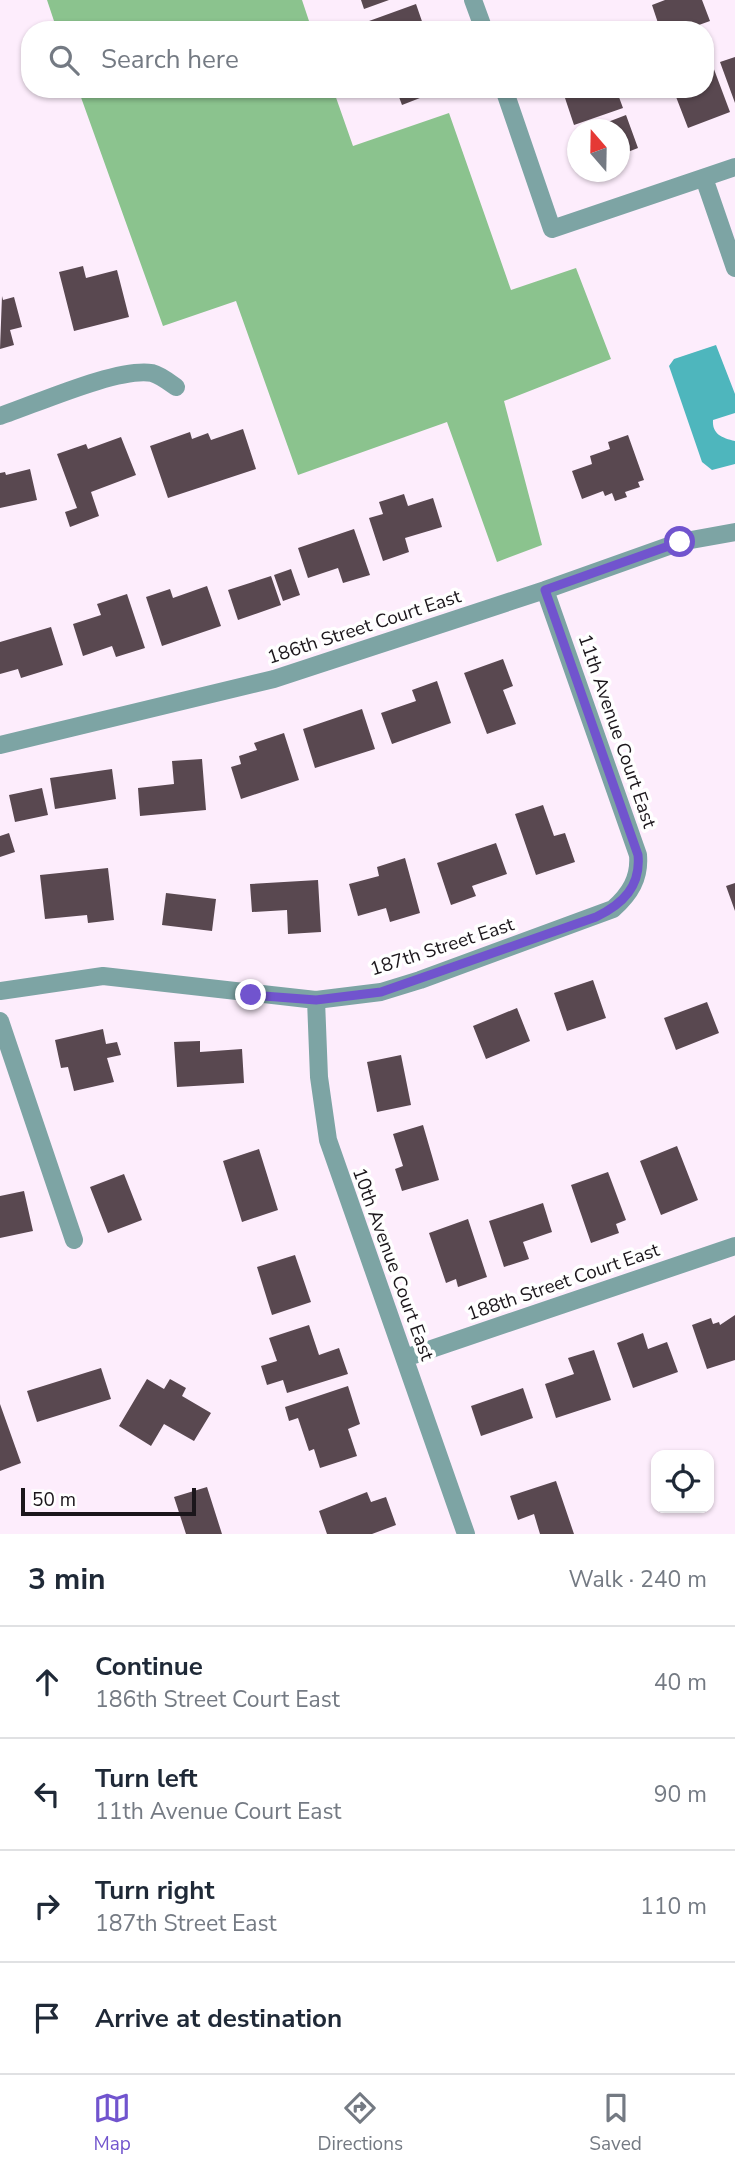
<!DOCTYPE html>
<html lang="en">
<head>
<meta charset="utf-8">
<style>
	:root { --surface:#fff; --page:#f2f2f3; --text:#1f2937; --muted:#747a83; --line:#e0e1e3; --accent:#7154ce }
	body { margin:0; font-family:"Nunito Sans",sans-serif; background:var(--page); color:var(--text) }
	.controls { position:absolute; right:21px; bottom:21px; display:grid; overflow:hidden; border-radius:14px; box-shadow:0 2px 5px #0004 }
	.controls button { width:63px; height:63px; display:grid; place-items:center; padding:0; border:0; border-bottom:2px solid var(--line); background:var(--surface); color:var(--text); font:35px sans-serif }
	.compass { position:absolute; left:567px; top:119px; width:63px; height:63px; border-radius:50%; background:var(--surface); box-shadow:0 2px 5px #0004; rotate:340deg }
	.scale { position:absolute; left:21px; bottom:18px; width:175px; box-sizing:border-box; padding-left:7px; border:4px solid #1b161b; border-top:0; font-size:19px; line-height:24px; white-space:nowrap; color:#1b161b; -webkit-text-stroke:5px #fff; paint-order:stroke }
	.stop { position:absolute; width:21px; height:21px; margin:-16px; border:5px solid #7154ce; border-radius:50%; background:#fff }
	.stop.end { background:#7154ce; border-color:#fff; box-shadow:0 2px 7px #0008 }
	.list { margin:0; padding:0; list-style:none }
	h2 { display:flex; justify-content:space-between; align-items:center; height:91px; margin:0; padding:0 28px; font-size:30px }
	h2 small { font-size:23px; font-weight:400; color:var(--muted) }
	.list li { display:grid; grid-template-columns:46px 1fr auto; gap:21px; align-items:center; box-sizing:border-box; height:112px; padding:0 28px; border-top:2px solid var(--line) }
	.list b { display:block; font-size:26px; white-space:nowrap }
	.list p { margin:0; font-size:23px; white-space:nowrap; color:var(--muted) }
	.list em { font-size:23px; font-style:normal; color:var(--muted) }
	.icon { flex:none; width:38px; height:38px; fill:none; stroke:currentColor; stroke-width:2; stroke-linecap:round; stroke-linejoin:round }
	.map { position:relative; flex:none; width:735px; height:1534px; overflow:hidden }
	.search { position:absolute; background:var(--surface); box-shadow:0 2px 5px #0004; left:21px; right:21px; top:21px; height:77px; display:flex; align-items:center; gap:18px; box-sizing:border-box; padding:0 24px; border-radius:28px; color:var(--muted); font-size:26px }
	.sheet { height:539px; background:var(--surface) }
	nav { display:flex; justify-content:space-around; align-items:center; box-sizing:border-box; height:98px; border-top:2px solid var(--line); background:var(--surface); font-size:19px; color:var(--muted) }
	nav a { display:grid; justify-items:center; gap:4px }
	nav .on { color:var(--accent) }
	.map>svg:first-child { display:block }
	.forest { fill:#8bc38e }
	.water { fill:#4eb6bd }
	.building { fill:#594850 }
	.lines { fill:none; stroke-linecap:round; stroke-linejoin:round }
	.minor { stroke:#7da4a4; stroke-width:18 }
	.route { stroke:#7154ce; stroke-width:9 }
	.labels { text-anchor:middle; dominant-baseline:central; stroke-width:7; stroke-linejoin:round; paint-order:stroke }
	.street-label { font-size:19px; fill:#1b161b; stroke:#fff }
</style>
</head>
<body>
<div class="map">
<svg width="735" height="1534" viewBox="0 0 735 1534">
	<rect width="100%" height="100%" fill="#fdedfc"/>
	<!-- forest -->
	<path class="forest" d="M47 0H302L312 30H57Z
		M78 89H333L353 146 449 113 511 290 576 268 611 359 504 401 542 545 497 562 447 422 298 475 236 301 163 326Z"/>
	<!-- water -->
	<path class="water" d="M716 345 735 394V413L713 420C712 434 722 438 735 441V464L712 470 702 462 669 366 674 359Z"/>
	<!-- building -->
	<path class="building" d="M361 0H389L364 9Z
		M665 0H702L710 21 685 30H676L674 25 660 29 652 5Z
		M416 4 425 30H360L358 25Z
		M709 56 730 112 688 128 673 89H705V57Z
		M735 57V103L720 62Z
		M396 89H443L402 105Z
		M562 89H616L623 108 574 125Z
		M626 115 638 148 620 155V130H587Z
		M83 266 86 278 117 270 129 317 74 331 59 272Z
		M2 296 3 300 14 297 22 327 10 330 14 345 0 349Z
		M243 429 256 469 168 498 150 446 190 432 192 439 208 433 211 440Z
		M628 435 644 480 638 482 640 487 625 492 627 497 615 501 612 493 605 496 603 491 582 499 572 471 592 464 590 456 610 449 608 442Z
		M121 437 136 475 91 492 99 516 70 527 65 512 77 508 57 454 86 444 88 449Z
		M30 469 37 500 0 508V473L5 472 6 475Z
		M404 494 408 506 433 498 442 527 405 538 409 552 383 561 369 518 383 514 379 502Z
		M354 529 370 575 343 583 338 568 308 578 298 548Z
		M291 569 300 595 283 601 274 575Z
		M271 576 281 605 238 620 228 590Z
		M207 586 221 626 162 646 146 597 170 589 173 598Z
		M127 594 145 648 116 657 112 646 83 656 73 624 101 615 97 604Z
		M51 627 63 665 21 678 18 669 0 674V642Z
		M503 659 513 686 503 690 516 724 487 734 464 673Z
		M437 681 451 723 392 744 381 713 416 701 412 690Z
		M362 709 375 749 315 768 303 729Z
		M284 733 299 780 241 799 231 767 241 764 239 756 257 750 254 743Z
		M202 759 206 810 140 816 138 788 174 784 172 761Z
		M112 769 116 799 55 809 50 778Z
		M42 788 48 815 15 822 9 795Z
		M543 805 554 836 565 833 575 862 536 875 515 814Z
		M9 833 15 852 0 857V836Z
		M496 843 507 874 472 886 476 896 451 905 437 863Z
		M405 858 420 913 390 922 386 908 358 916 349 884 379 876 377 867Z
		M108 868 114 920 88 923 87 915 45 919 40 875Z
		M318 880 321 932 288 934 287 910 252 912 250 884Z
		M735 883V911L726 886Z
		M166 893 216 899 212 931 162 925Z
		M593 980 606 1018 567 1031 554 993Z
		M707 1002 719 1033 676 1050 664 1018Z
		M517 1008 530 1041 486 1059 473 1026Z
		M103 1029 106 1044 117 1042 121 1055 107 1058 114 1082 74 1091 68 1067 61 1068 55 1040Z
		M200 1041V1052L242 1049 244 1083 177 1087 174 1042Z
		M401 1055 411 1105 377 1112 367 1062Z
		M423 1125 439 1180 402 1191 395 1169 403 1166 393 1134Z
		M677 1146 698 1200 661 1215 640 1161Z
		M259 1149 278 1210 242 1222 223 1161Z
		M608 1172 626 1220 616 1224 619 1233 591 1243 571 1185Z
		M124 1174 142 1220 108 1233 90 1187Z
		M24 1191 33 1231 0 1238V1196Z
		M543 1203 552 1232 523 1242 529 1259 504 1267 489 1221Z
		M468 1219 487 1277 458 1287 456 1279 446 1283 429 1233Z
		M295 1255 311 1302 272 1315 257 1267Z
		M735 1315V1360L707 1369 692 1325 711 1318 713 1324 719 1322 720 1325Z
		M309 1325 319 1355 339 1348 348 1374 287 1393 283 1380 267 1385 261 1366 277 1361 269 1338Z
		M643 1333 648 1349 667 1342 678 1372 633 1388 617 1343Z
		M594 1350 611 1400 556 1418 545 1384 574 1374 568 1358Z
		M101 1368 111 1399 37 1422 27 1391Z
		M147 1379 164 1389 170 1379 186 1388 182 1396 211 1413 194 1441 164 1424 151 1446 119 1426Z
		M348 1386 360 1424 348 1429 357 1456 320 1468 314 1449 309 1451 298 1418 289 1421 285 1407Z
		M523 1388 533 1418 481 1436 471 1406Z
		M0 1404 21 1463 0 1471Z
		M556 1481 574 1534H540L534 1514 518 1520 510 1496Z
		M207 1487 222 1534H186L174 1497Z
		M367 1492 371 1502 386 1497 396 1525 372 1534H327L319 1511Z"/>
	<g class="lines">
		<!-- minor -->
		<path class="minor" d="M473 0 484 30
			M504 89 552 229 735 167
			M704 178 735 268
			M0 416C36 404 118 367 152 373 160 375 169 382 176 387
			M0 745 274 679 545 590 680 542 735 532
			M0 991 103 976 316 1000 381 992 420 980 613 909C630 894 640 878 638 855L545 590
			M316 1000 319 1077 328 1140 466 1534
			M0 1021 74 1240
			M405 1358 735 1246"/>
	</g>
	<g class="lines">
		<!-- route -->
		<path class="route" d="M251 995 316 1000 381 992 596 917C623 904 641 886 638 855L545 590 680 542"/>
	</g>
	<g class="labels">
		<!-- street labels -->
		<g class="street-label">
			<text transform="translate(364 627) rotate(-18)">186th Street Court East</text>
			<text transform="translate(617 731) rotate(71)">11th Avenue Court East</text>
			<text transform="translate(442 947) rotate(-18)">187th Street East</text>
			<text transform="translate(393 1264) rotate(70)">10th Avenue Court East</text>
			<text transform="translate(563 1282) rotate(-19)">188th Street Court East</text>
		</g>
	</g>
</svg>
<div class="controls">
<button><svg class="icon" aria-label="locate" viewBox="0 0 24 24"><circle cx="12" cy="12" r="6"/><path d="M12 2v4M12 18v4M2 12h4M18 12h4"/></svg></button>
</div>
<svg class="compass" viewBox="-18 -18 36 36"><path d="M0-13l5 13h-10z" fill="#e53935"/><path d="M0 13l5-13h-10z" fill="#747a83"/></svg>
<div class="scale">50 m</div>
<div class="stop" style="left:680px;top:542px"></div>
<div class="stop end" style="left:251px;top:995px"></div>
<div class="search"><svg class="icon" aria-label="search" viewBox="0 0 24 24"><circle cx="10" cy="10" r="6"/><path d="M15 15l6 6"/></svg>Search here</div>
</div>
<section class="sheet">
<h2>3 min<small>Walk · 240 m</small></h2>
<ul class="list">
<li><svg class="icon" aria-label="ahead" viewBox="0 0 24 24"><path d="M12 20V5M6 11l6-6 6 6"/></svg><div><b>Continue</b><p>186th Street Court East</p></div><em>40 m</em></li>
<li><svg class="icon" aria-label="left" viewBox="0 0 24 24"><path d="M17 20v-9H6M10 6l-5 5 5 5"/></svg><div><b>Turn left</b><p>11th Avenue Court East</p></div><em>90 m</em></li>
<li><svg class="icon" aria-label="right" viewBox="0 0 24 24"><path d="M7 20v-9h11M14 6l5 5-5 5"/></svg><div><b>Turn right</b><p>187th Street East</p></div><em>110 m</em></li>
<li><svg class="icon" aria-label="arrive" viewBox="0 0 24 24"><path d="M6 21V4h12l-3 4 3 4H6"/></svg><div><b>Arrive at destination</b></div></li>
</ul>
</section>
<nav>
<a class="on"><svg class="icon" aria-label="map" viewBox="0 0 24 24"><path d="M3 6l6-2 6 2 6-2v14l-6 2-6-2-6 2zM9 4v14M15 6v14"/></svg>Map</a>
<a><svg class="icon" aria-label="directions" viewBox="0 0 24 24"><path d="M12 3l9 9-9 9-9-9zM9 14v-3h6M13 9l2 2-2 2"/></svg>Directions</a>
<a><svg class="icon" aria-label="saved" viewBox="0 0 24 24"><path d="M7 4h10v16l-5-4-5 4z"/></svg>Saved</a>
</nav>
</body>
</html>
